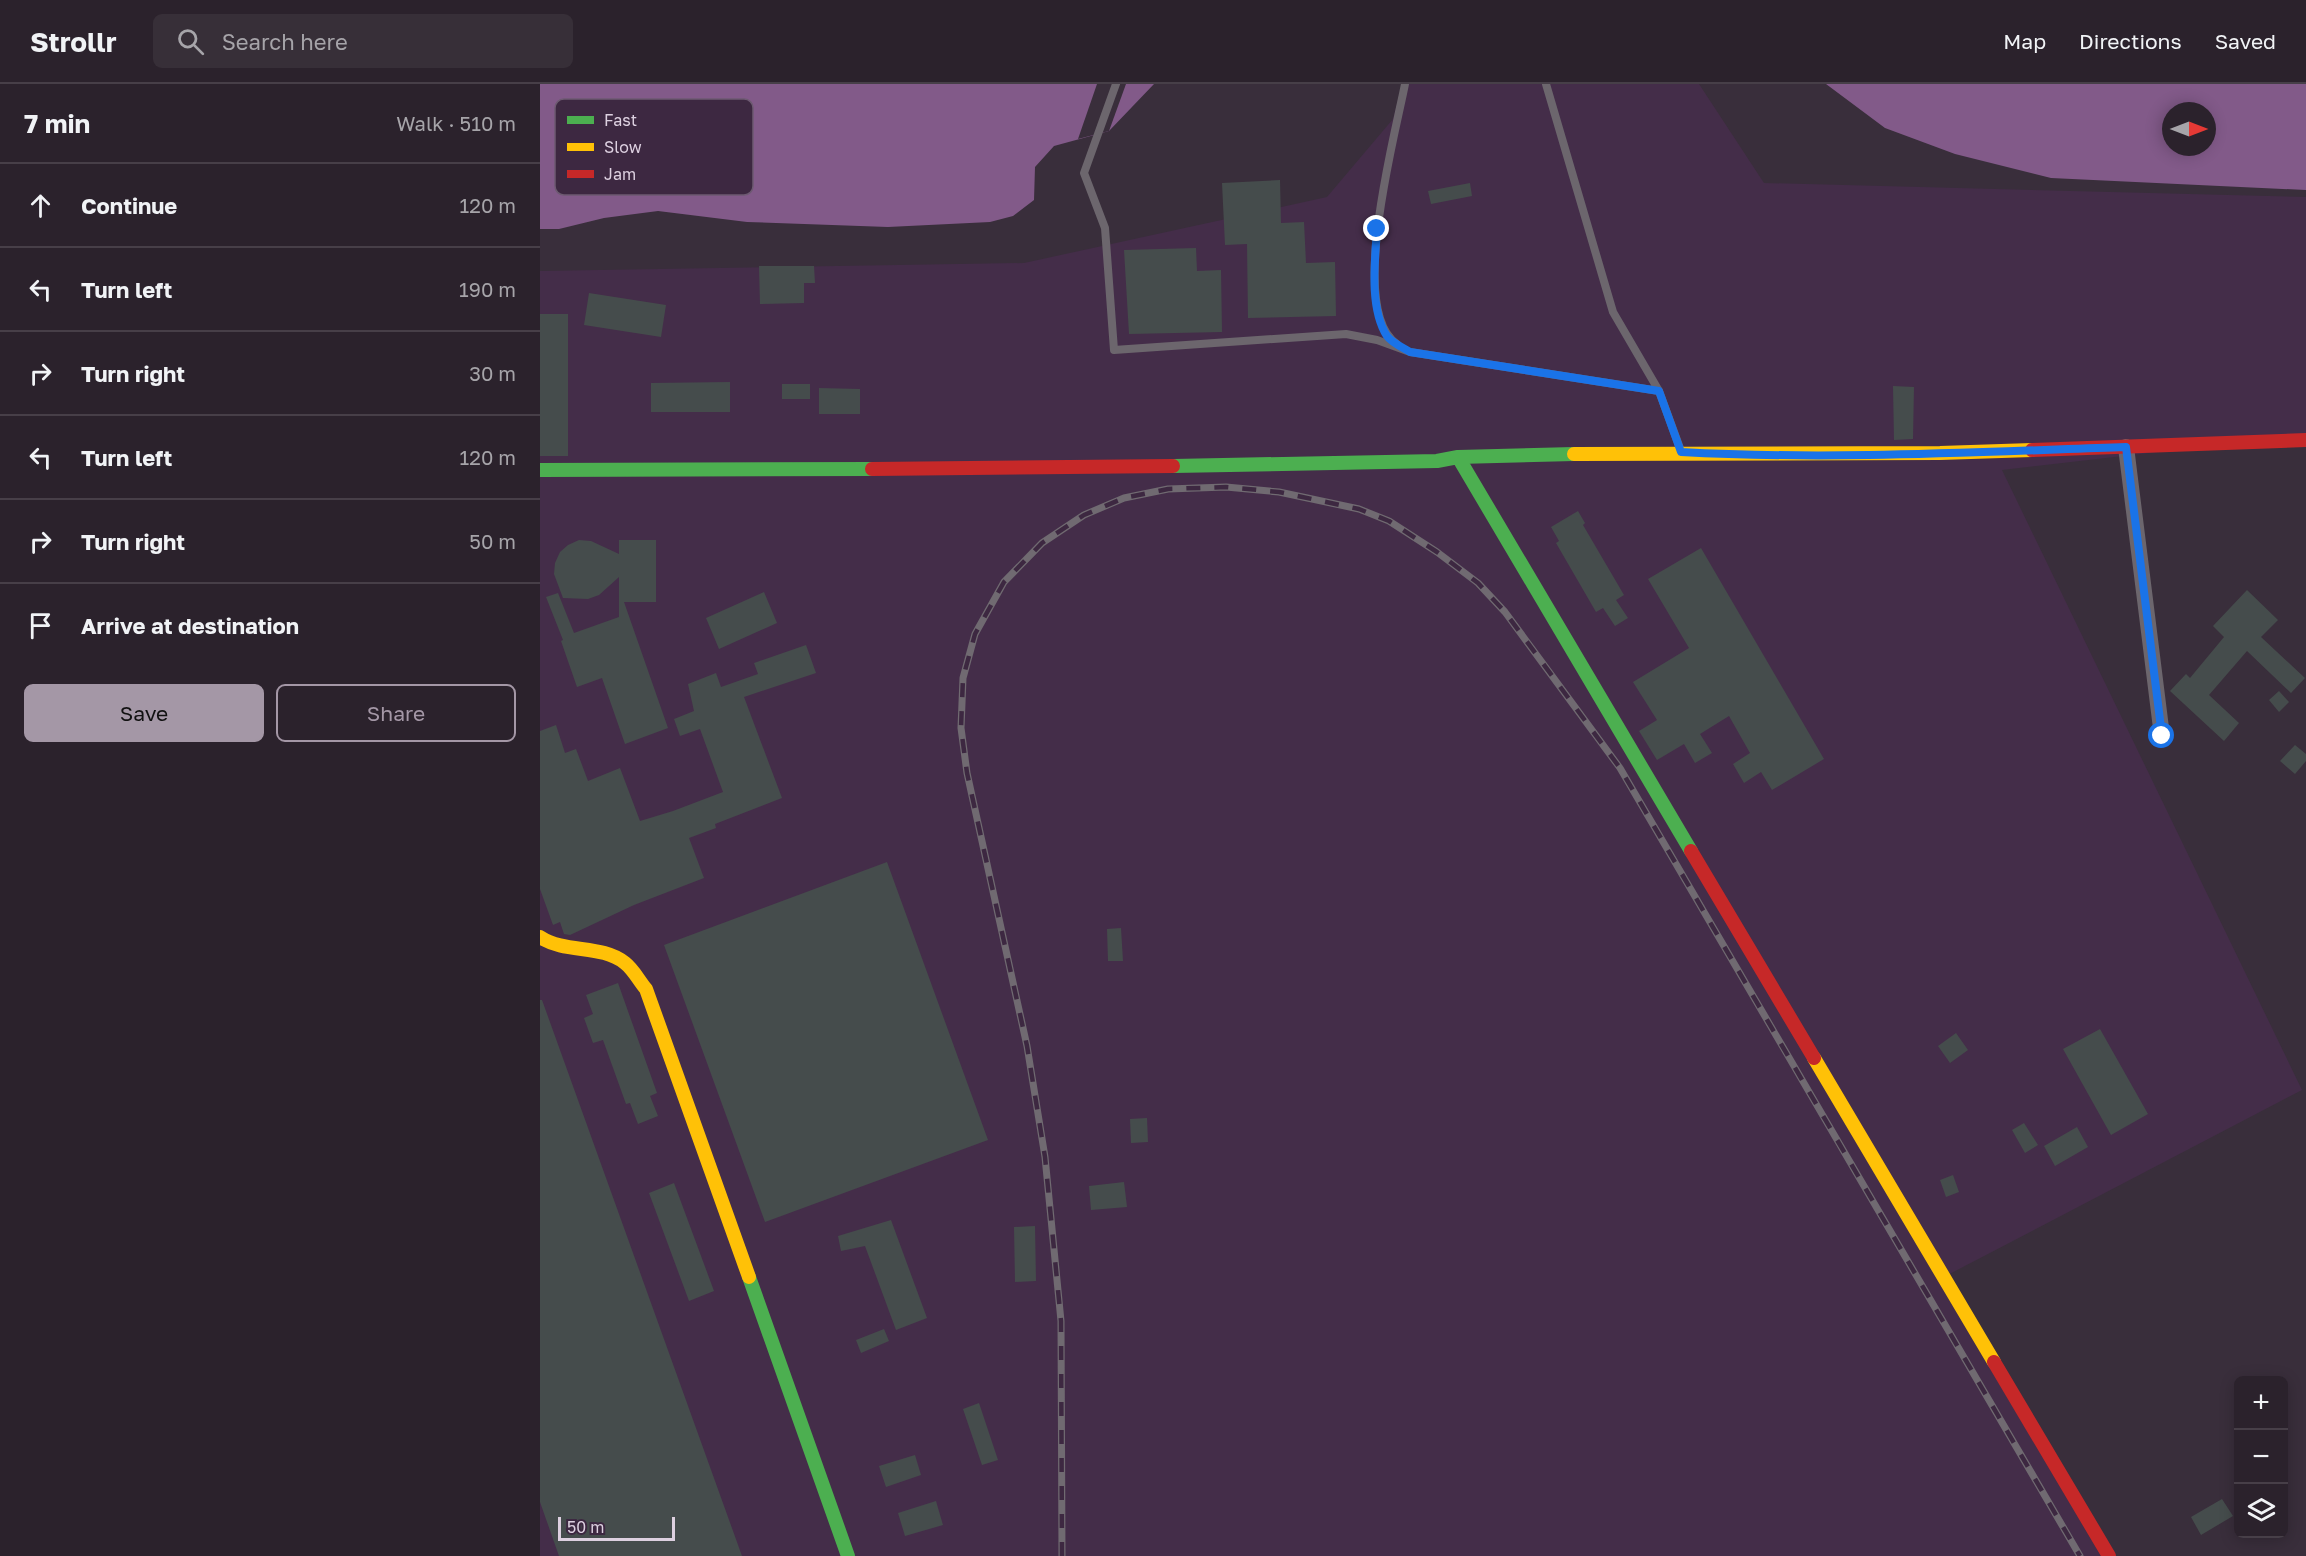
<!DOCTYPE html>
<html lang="en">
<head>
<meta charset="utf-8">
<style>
	:root { --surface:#2b222c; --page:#372f38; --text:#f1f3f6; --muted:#a6a4a9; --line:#473f48; --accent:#a497a6 }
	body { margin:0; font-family:"Golos Text",sans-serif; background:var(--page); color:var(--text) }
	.controls { position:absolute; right:18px; bottom:18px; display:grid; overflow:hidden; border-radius:9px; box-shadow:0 3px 15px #0003 }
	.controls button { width:54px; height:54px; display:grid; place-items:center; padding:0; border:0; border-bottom:2px solid var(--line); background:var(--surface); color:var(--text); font:30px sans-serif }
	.compass { position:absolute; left:1622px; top:18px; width:54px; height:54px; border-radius:50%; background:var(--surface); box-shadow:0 3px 15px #0003; rotate:90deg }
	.scale { position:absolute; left:18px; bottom:15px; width:117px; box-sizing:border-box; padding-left:6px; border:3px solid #ddd0e0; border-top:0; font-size:16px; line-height:21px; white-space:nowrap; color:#ddd0e0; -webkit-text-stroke:4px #3d2841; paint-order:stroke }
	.stop { position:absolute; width:18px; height:18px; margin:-14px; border:4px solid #1a73e8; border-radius:50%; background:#fff }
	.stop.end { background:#1a73e8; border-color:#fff; box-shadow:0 2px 6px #0008 }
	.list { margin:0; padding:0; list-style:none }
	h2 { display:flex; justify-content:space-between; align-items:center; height:78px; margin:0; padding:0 24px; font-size:26px }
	h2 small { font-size:20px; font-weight:400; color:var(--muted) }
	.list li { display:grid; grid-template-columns:39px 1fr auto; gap:18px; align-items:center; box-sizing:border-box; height:84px; padding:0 24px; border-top:2px solid var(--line) }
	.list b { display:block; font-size:22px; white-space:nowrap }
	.list em { font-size:20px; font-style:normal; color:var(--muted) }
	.actions { display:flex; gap:12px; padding:18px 24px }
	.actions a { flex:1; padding:14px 0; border:2px solid var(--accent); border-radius:9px; text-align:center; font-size:21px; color:var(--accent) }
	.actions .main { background:var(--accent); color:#111 }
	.icon { flex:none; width:33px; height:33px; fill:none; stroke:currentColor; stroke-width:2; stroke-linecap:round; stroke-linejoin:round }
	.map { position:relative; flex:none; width:1766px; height:1472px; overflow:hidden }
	header { display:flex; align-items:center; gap:36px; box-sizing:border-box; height:84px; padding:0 30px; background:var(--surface); border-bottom:2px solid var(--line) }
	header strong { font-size:28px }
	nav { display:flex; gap:33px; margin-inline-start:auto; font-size:21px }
	.search { width:420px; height:54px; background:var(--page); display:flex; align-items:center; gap:15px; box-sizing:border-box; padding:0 21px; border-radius:9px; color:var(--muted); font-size:22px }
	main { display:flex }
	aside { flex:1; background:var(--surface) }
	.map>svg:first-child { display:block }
	.built { fill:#442d49 }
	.water { fill:#825a89; fill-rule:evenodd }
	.pier { fill:#392e3b }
	.building { fill:#454c4c }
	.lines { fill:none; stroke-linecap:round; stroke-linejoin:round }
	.lane { stroke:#6c666d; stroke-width:8 }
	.street { stroke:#6c666d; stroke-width:16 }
	.fast { stroke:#4caf50; stroke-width:14 }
	.slow { stroke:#ffc107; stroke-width:14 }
	.jam { stroke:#c62828; stroke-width:14 }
	.rail-casing { stroke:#706a71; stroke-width:7 }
	.rail { stroke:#3d2841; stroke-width:4.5; stroke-dasharray:14; stroke-linecap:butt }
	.route { stroke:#1a73e8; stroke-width:8 }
	.key { fill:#3d2841; stroke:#6d5a71; stroke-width:1.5 }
	.key-label { font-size:16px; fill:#ddd0e0 }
</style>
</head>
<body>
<header>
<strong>Strollr</strong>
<div class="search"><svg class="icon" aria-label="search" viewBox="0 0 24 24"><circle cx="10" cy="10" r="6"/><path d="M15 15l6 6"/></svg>Search here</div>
<nav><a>Map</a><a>Directions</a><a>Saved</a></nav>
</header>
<main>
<aside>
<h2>7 min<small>Walk · 510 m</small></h2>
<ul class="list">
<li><svg class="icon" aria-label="ahead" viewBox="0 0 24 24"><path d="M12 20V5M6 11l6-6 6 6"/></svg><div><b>Continue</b></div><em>120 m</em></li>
<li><svg class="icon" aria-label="left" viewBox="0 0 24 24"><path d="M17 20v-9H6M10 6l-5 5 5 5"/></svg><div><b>Turn left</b></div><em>190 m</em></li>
<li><svg class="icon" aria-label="right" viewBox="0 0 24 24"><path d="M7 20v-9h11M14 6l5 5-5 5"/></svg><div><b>Turn right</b></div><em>30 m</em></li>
<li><svg class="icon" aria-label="left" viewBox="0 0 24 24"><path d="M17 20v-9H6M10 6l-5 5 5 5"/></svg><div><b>Turn left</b></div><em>120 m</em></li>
<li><svg class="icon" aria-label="right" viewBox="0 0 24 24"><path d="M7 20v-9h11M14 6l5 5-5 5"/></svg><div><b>Turn right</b></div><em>50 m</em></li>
<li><svg class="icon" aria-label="arrive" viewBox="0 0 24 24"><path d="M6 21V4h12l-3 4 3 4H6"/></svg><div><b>Arrive at destination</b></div></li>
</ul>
<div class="actions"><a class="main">Save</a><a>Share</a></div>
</aside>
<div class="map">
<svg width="1766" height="1472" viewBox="0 0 1766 1472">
	<rect width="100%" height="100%" fill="#392e3b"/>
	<!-- built -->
	<path class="built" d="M862 0H1159L1224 99 1766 113V351L1462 386 1762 1006 1398 1196 1561 1472H0V187L484 179 787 113 853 35Z"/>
	<!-- water -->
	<path class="water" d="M0 0H614L569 47 514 62 495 83 494 116 473 132 450 138 348 143 207 138 118 127 64 134 19 145H0Z
		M1286 0H1766V106L1511 94 1415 70 1345 44ZM1631 27H1667V63H1631Z"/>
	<!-- pier -->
	<path class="pier" d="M557 0H586L569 47 538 55Z"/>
	<!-- building -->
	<path class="building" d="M740 96 741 139 764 138 766 179 795 178 796 232 708 234 707 160 685 161 682 99Z
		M930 99 932 112 891 120 888 107Z
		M656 164 657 187 681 186 682 248 589 250 584 166Z
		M219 182H274L275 199H264V219L220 220Z
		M49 209 126 221 121 253 44 241Z
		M0 230H28V372H0Z
		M190 298V328H111V299Z
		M242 300H270V315H242Z
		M1353 302 1374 303 1373 355 1354 356Z
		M279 304 320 305V330H279Z
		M1038 427 1045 439 1043 441 1084 511 1076 516 1088 534 1075 542 1063 524 1056 528 1016 459 1019 457 1011 443Z
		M39 456 51 457 79 470V456H116V518H84L128 644 85 660 62 594 37 603 21 557 23 556 6 513 18 509 34 549 79 533V493L59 511 48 515 23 514 14 490 15 479 20 468 28 461Z
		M1161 464 1284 675 1232 706 1221 688 1204 699 1193 680 1210 669 1189 632 1160 650 1172 669 1155 679 1144 660 1117 676 1099 647 1117 636 1093 598 1149 564 1108 495Z
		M1707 506 1738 536 1721 553 1765 594 1751 609 1707 567 1669 611 1699 639 1684 657 1630 607 1646 590 1650 594 1684 553 1673 542Z
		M224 508 237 539 179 565 166 534Z
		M266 561 276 589 204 613 242 714 175 740 176 744 149 754 164 794 94 821 30 851 24 850 20 838 13 841 0 805V647L16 641 25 669 36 665 48 697 80 684 100 737 133 727 183 708 160 645 140 652 134 635 154 627 148 600 176 589 181 603 218 590 214 579Z
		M1739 607 1749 618 1739 628 1729 616Z
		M1755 661 1766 670V677L1755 690 1740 677Z
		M347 778 448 1056 225 1138 124 861Z
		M581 844 583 877H568L567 845Z
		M78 899 117 1009 110 1012 118 1032 98 1040 90 1019 86 1020 63 956 53 959 44 934 53 930 46 911Z
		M0 916H2L202 1472H19L0 1418Z
		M1560 945 1608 1030 1571 1051 1523 965Z
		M1416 949 1428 966 1410 979 1398 962Z
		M607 1034 608 1058 591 1059 590 1035Z
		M1484 1039 1498 1061 1485 1069 1472 1046Z
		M1537 1043 1548 1063 1515 1082 1504 1062Z
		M1413 1091 1419 1108 1406 1113 1400 1096Z
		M584 1098 587 1123 551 1126 549 1102Z
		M134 1099 174 1207 149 1217 109 1109Z
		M351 1136 387 1234 356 1246 325 1162 301 1167 298 1152Z
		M495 1142 496 1197 475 1198 474 1143Z
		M344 1245 349 1257 321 1269 316 1256Z
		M439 1319 458 1376 442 1381 423 1325Z
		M375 1371 381 1391 346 1403 339 1382Z
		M1682 1415 1693 1432 1661 1451 1651 1433Z
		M396 1417 403 1441 365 1452 358 1429Z"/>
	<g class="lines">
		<!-- lane -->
		<path class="lane" d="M576 0 544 89 565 144 574 266 806 250 837 256 870 268 1119 307
			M1006 0 1073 228 1119 307 1141 367
			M857 260C807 226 855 52 865 0"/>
		<!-- street -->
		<path class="street" d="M1586 363 1622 652"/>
		<!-- fast -->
		<path class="fast" d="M918 373 1151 767
			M633 382 897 377 918 373 1034 370
			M0 386 332 385
			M209 1193 308 1472"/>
		<!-- slow -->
		<path class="slow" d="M1034 370 1400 369 1492 366
			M0 853C26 870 61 860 85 879 94 886 99 897 106 905L209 1193
			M1274 974 1454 1278"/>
		<!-- jam -->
		<path class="jam" d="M1492 366 1766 356
			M332 385 633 382
			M1151 767 1274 974
			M1454 1278 1569 1472"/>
		<!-- rail casing -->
		<g class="rail-casing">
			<path id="rail" d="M522 1472 521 1237 505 1073 487 962 427 689 421 644 423 594 435 550 464 498 502 459 544 431 584 414 628 405 686 403 739 408 819 425 849 437 897 468 938 499 965 528 1080 684 1540 1472"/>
		</g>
		<!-- rail -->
		<use href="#rail" class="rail"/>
	</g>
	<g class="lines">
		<!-- route -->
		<path class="route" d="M837 145C835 176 829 224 847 252 851 258 863 264 870 268L1119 307 1141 368C1289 376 1438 368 1586 363L1622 652"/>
	</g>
	<!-- legend -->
	<rect x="15" y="15" width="198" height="96" rx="9" class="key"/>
	<rect x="27" y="32" width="27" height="8" fill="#4caf50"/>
	<rect x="27" y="59" width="27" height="8" fill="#ffc107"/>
	<rect x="27" y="86" width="27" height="8" fill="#c62828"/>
	<g class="key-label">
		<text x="64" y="42">Fast</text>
		<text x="64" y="69">Slow</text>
		<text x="64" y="96">Jam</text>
	</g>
</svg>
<div class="controls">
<button>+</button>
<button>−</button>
<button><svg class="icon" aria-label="layers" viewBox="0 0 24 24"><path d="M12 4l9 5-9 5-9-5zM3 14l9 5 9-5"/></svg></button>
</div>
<svg class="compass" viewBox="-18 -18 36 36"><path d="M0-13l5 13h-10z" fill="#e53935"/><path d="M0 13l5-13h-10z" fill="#a6a4a9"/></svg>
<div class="scale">50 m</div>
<div class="stop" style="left:1622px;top:652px"></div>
<div class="stop end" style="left:837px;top:145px"></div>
</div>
</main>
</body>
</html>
